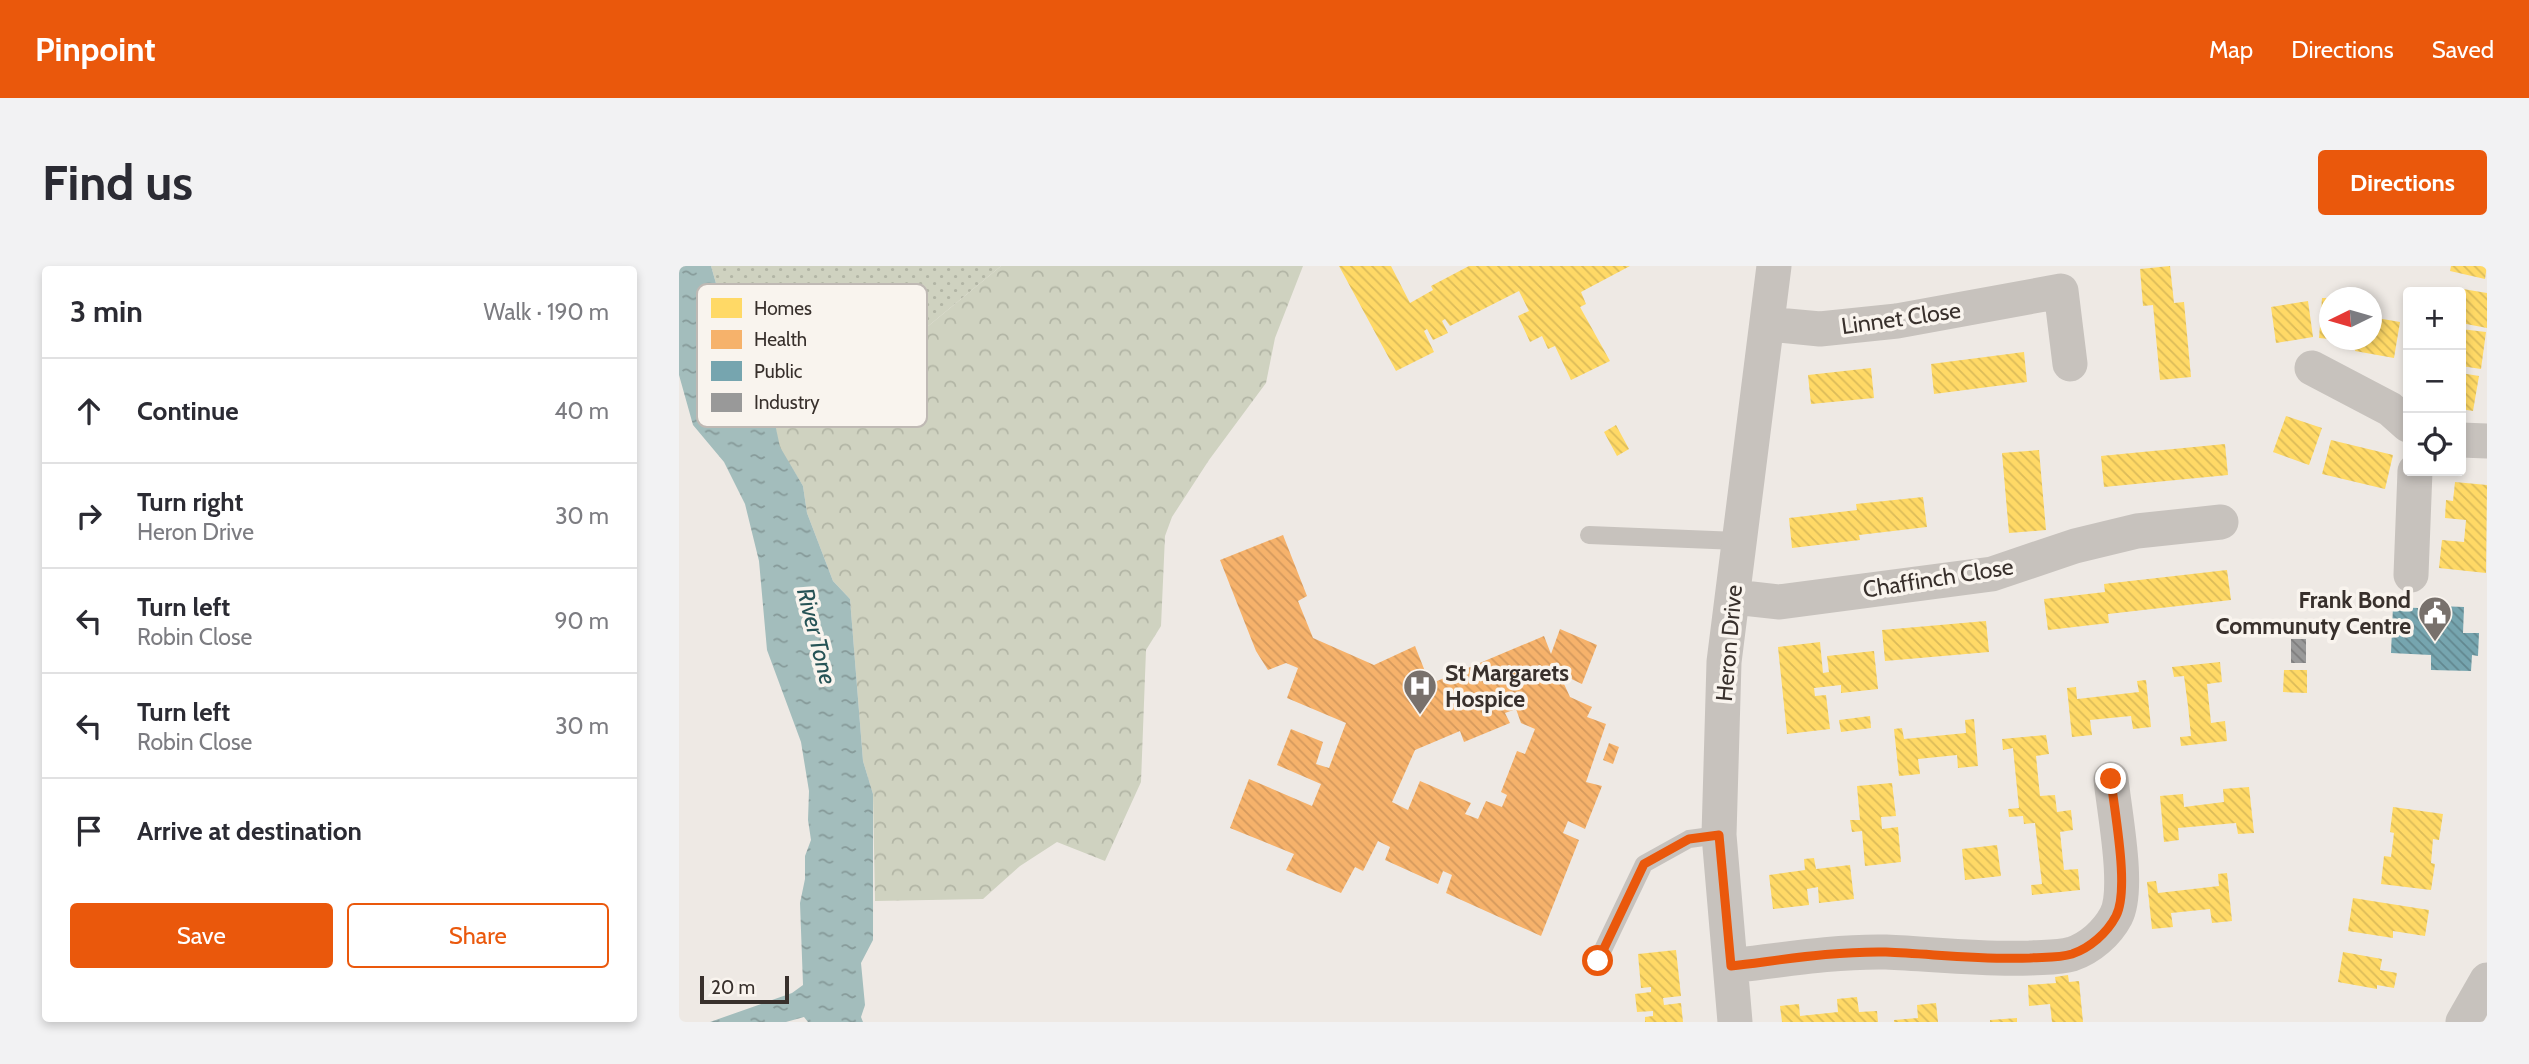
<!DOCTYPE html>
<html lang="en">
<head>
<meta charset="utf-8">
<style>
	:root { --surface:#fff; --page:#f2f2f3; --text:#2b2b33; --muted:#7c7c81; --line:#e1e1e2; --accent:#ea580c }
	body { margin:0; font-family:Cabin,sans-serif; background:var(--page); color:var(--text) }
	.controls { position:absolute; right:21px; top:21px; display:grid; overflow:hidden; border-radius:7px; box-shadow:0 4px 10px #0003 }
	.controls button { width:63px; height:63px; display:grid; place-items:center; padding:0; border:0; border-bottom:2px solid var(--line); background:var(--surface); color:var(--text); font:35px sans-serif }
	.compass { position:absolute; left:1640px; top:21px; width:63px; height:63px; border-radius:50%; background:var(--surface); box-shadow:0 4px 10px #0003; rotate:265deg }
	.scale { position:absolute; left:21px; bottom:18px; width:89px; box-sizing:border-box; padding-left:7px; border:4px solid #38302c; border-top:0; font-size:19px; line-height:24px; white-space:nowrap; color:#38302c; -webkit-text-stroke:5px #f9f4ee; paint-order:stroke }
	.stop { position:absolute; width:21px; height:21px; margin:-16px; border:5px solid #ea580c; border-radius:50%; background:#fff }
	.stop.end { background:#ea580c; border-color:#fff; box-shadow:0 2px 7px #0008 }
	.list { margin:0; padding:0; list-style:none }
	h2 { display:flex; justify-content:space-between; align-items:center; height:91px; margin:0; padding:0 28px; font-size:30px }
	h2 small { font-size:23px; font-weight:400; color:var(--muted) }
	.list li { display:grid; grid-template-columns:46px 1fr auto; gap:21px; align-items:center; box-sizing:border-box; height:105px; padding:0 28px; border-top:2px solid var(--line) }
	.list b { display:block; font-size:26px; white-space:nowrap }
	.list p { margin:0; font-size:23px; white-space:nowrap; color:var(--muted) }
	.list em { font-size:23px; font-style:normal; color:var(--muted) }
	.actions { display:flex; gap:14px; padding:21px 28px }
	.actions a { flex:1; padding:16px 0; border:2px solid var(--accent); border-radius:7px; text-align:center; font-size:24px; color:var(--accent) }
	.actions .main { background:var(--accent); color:#fff }
	.icon { flex:none; width:38px; height:38px; fill:none; stroke:currentColor; stroke-width:2; stroke-linecap:round; stroke-linejoin:round }
	.map { position:relative; flex:none; width:1808px; height:756px; overflow:hidden; border-radius:7px }
	header { display:flex; align-items:center; gap:42px; box-sizing:border-box; height:98px; padding:0 35px; background:var(--accent); color:#fff }
	header strong { font-size:33px }
	nav { display:flex; gap:38px; margin-inline-start:auto; font-size:24px }
	.intro { display:flex; align-items:center; justify-content:space-between; box-sizing:border-box; height:168px; padding:0 42px }
	h1 { margin:0; font-size:49px }
	.button { padding:18px 32px; border-radius:7px; background:var(--accent); color:#fff; font-size:24px; font-weight:700 }
	main { display:flex; gap:42px; padding:0 42px }
	aside { flex:1; background:var(--surface); border-radius:7px; box-shadow:0 4px 10px #0003 }
	.map>svg:first-child { display:block }
	.grass { fill:url(#grass-dots) }
	.forest { fill:url(#forest-crowns) }
	.water { fill:url(#water-ripples) }
	.homes { fill:url(#homes-back-hatch) }
	.health { fill:url(#health-back-hatch); fill-rule:evenodd }
	.public { fill:url(#public-back-hatch) }
	.industry { fill:url(#industry-back-hatch) }
	.lines { fill:none; stroke-linecap:round; stroke-linejoin:round }
	.service { stroke:#c7c2bd; stroke-width:18 }
	.minor { stroke:#c7c2bd; stroke-width:35 }
	.route { stroke:#ea580c; stroke-width:9 }
	.labels { text-anchor:middle; dominant-baseline:central; stroke-width:7; stroke-linejoin:round; paint-order:stroke }
	.street-label { font-size:23px; fill:#38302c; stroke:#f9f4ee }
	.poi-label { font-size:23px; font-weight:bold; fill:#38302c; stroke:#f9f4ee; text-anchor:end }
	.water-label { font-size:24px; font-style:italic; fill:#255255; stroke:#f9f4ee }
	.key { fill:#f9f4ee; stroke:#bfb9b4; stroke-width:2 }
	.key-label { font-size:19px; fill:#38302c }
</style>
</head>
<body>
<header>
<strong>Pinpoint</strong>
<nav><a>Map</a><a>Directions</a><a>Saved</a></nav>
</header>
<div class="intro"><h1>Find us</h1><a class="button">Directions</a></div>
<main>
<aside>
<h2>3 min<small>Walk · 190 m</small></h2>
<ul class="list">
<li><svg class="icon" aria-label="ahead" viewBox="0 0 24 24"><path d="M12 20V5M6 11l6-6 6 6"/></svg><div><b>Continue</b></div><em>40 m</em></li>
<li><svg class="icon" aria-label="right" viewBox="0 0 24 24"><path d="M7 20v-9h11M14 6l5 5-5 5"/></svg><div><b>Turn right</b><p>Heron Drive</p></div><em>30 m</em></li>
<li><svg class="icon" aria-label="left" viewBox="0 0 24 24"><path d="M17 20v-9H6M10 6l-5 5 5 5"/></svg><div><b>Turn left</b><p>Robin Close</p></div><em>90 m</em></li>
<li><svg class="icon" aria-label="left" viewBox="0 0 24 24"><path d="M17 20v-9H6M10 6l-5 5 5 5"/></svg><div><b>Turn left</b><p>Robin Close</p></div><em>30 m</em></li>
<li><svg class="icon" aria-label="arrive" viewBox="0 0 24 24"><path d="M6 21V4h12l-3 4 3 4H6"/></svg><div><b>Arrive at destination</b></div></li>
</ul>
<div class="actions"><a class="main">Save</a><a>Share</a></div>
</aside>
<div class="map">
<svg width="1808" height="756" viewBox="0 0 1808 756">
	<defs>
		<pattern id="grass-dots" width="8" height="8" patternUnits="userSpaceOnUse" patternTransform="scale(1.75)"><rect width="8" height="8" fill="#cfd2c0"/><path d="M2 2h.1M6 6h.1" fill="none" stroke="#b2b5a5" stroke-width="1.8" stroke-linecap="round"/></pattern>
		<pattern id="forest-crowns" width="20" height="18" patternUnits="userSpaceOnUse" patternTransform="scale(1.75)"><rect width="20" height="18" fill="#cfd2c0"/><path d="M2 6a3 3 0 1 1 6 0M12 15a3 3 0 1 1 6 0" fill="none" stroke="#b2b5a5"/></pattern>
		<pattern id="water-ripples" width="26" height="14" patternUnits="userSpaceOnUse" patternTransform="scale(1.75)"><rect width="26" height="14" fill="#a3bdbc"/><path d="M2 4q2-2 4 0t4 0M15 11q2-2 4 0t4 0" fill="none" stroke="#869a99"/></pattern>
		<pattern id="homes-back-hatch" width="6" height="6" patternUnits="userSpaceOnUse" patternTransform="scale(1.75)"><rect width="6" height="6" fill="#ffd966"/><path d="M-1 5l2 2M0 0l6 6M5-1l2 2" fill="none" stroke="#dbbb59"/></pattern>
		<pattern id="health-back-hatch" width="6" height="6" patternUnits="userSpaceOnUse" patternTransform="scale(1.75)"><rect width="6" height="6" fill="#f6b26b"/><path d="M-1 5l2 2M0 0l6 6M5-1l2 2" fill="none" stroke="#d4995d"/></pattern>
		<pattern id="public-back-hatch" width="6" height="6" patternUnits="userSpaceOnUse" patternTransform="scale(1.75)"><rect width="6" height="6" fill="#76a5af"/><path d="M-1 5l2 2M0 0l6 6M5-1l2 2" fill="none" stroke="#62878f"/></pattern>
		<pattern id="industry-back-hatch" width="6" height="6" patternUnits="userSpaceOnUse" patternTransform="scale(1.75)"><rect width="6" height="6" fill="#999"/><path d="M-1 5l2 2M0 0l6 6M5-1l2 2" fill="none" stroke="#7e7d7d"/></pattern>
	</defs>
	<rect width="100%" height="100%" fill="#eee9e4"/>
	<!-- grass -->
	<path class="grass" d="M32 0H322L219 85 95 153 78 112 59 94Z"/>
	<!-- forest -->
	<path class="forest" d="M322 0H624L596 72 587 117 530 194 493 251 486 270 482 360 467 384 462 516 426 595 378 576 341 600 304 633 196 635 194 528 184 495 171 333 154 315 128 247 124 220 100 181 95 153 219 85Z"/>
	<!-- water -->
	<path class="water" d="M0 0H32L59 94 78 112 95 153 101 181 124 220 128 247 154 315 171 333 184 495 194 528V674L182 697 186 739 182 751 184 756H129L125 751 107 756H31L113 727 124 719 121 637 126 613V590L132 574 129 554 130 525 122 476 88 384 80 295 66 238 45 196 14 159 0 109Z"/>
	<!-- homes -->
	<path class="homes" d="M660 0H712L731 37 754 24 752 20 790 0H951L902 26 907 38 901 41 931 95 892 114 876 80 869 83 863 70 851 76 839 50 850 45 840 25 771 60 766 53 763 55 769 67 754 74 748 63 745 65 755 86 717 105Z
		M1491 0 1495 37 1505 36 1512 111 1481 114 1474 39 1464 40 1461 3Z
		M1772 0H1808L1806 13 1771 5Z
		M1778 22 1808 27V62L1782 57V26H1777Z
		M1643 32H1650V73L1640 72Z
		M1629 35 1634 71 1597 77 1592 41Z
		M1692 51 1721 56 1715 92 1676 85 1678 74H1692Z
		M1782 63 1807 66 1802 103 1782 100Z
		M1345 86 1348 116 1255 128 1252 98Z
		M1192 102 1195 132 1132 138 1129 109Z
		M1782 107 1800 110 1794 145 1782 143Z
		M1607 150 1643 162 1630 199 1594 186Z
		M937 159 950 183 938 190 925 166Z
		M1652 174 1714 189 1706 223 1643 208Z
		M1546 178 1549 209 1425 221 1422 190Z
		M1360 184 1367 264 1330 267 1323 187Z
		M1776 216 1808 219 1807 307 1760 302 1763 274 1785 276 1787 254 1766 252 1767 234 1774 235Z
		M1244 231 1248 261 1180 269 1181 274 1113 282 1110 252 1178 244 1177 238Z
		M1548 304 1552 334 1429 348 1430 357 1369 364 1365 333 1426 326 1425 318Z
		M1307 355 1310 386 1206 395 1203 364Z
		M1141 376 1144 407 1150 406 1148 390 1195 385 1199 423 1162 427V419L1135 422 1136 430 1147 429 1151 463 1108 468 1099 381Z
		M1541 396 1543 416 1528 418 1532 457 1546 455 1548 475 1502 480 1501 471 1512 470 1509 440 1505 410 1495 411 1493 401Z
		M1605 404H1628V427L1604 426Z
		M1467 414 1472 461 1454 463 1452 450 1411 454 1413 469 1393 471 1388 422 1397 421 1398 433 1460 426 1458 415Z
		M1191 450 1192 462 1162 466 1160 454Z
		M1295 453 1299 500 1279 502 1278 489 1239 493 1241 508 1220 510 1215 463 1223 462 1225 473 1287 467 1286 454Z
		M1367 469 1370 488 1357 490 1361 530 1376 529 1378 546 1392 544 1394 564 1381 566 1385 604 1399 603 1401 624 1353 629 1352 619 1363 618 1356 557 1345 558 1344 550 1330 551 1329 543 1340 542 1334 482 1324 484 1323 473Z
		M1213 517 1217 550 1202 551 1203 563 1219 561 1222 596 1186 600 1183 565 1173 566 1171 554H1181L1178 520Z
		M1570 521 1575 567 1559 568 1557 557 1499 562 1500 574 1485 576 1481 530 1504 528 1505 541 1545 536 1544 523Z
		M1714 541 1764 548 1760 574 1754 573 1752 597 1756 598 1752 624 1702 618 1705 590 1712 591 1715 567 1711 566Z
		M1318 579 1322 610 1286 614 1283 583Z
		M1135 592 1137 603 1171 599 1175 633 1140 637 1139 621 1128 623 1130 639 1094 643 1090 609 1126 604 1125 593Z
		M1548 607 1553 655 1533 657 1531 643 1492 647 1494 661 1473 663 1468 616 1477 615 1479 627 1540 620 1539 608Z
		M1674 632 1750 644 1746 670 1714 665V672L1669 665Z
		M997 684 1002 730 984 732 985 739 1002 737 1004 756H966V751L974 750V745L958 746 956 728 972 726V721L962 722 959 688Z
		M1664 686 1703 693 1701 704 1718 707 1715 722 1698 719V723L1659 716Z
		M1389 709 1390 716 1400 715 1404 756H1373L1371 738 1350 740 1349 719 1377 717 1376 711Z
		M1178 731 1180 746 1198 745 1199 756H1103L1101 740 1120 738 1121 750 1159 746 1158 733Z
		M1257 737 1259 756H1215V754L1239 752 1238 739Z
		M1338 752V756H1311V754Z"/>
	<!-- health -->
	<path class="health" d="M604 269 628 330 619 335 634 372 695 399 736 380 751 418 865 370 872 388 881 363 918 379 903 418 880 407 891 431 913 441 908 451 927 458 907 516 923 520 906 563 889 555 884 567 900 574 862 670 767 627 773 609 764 605 759 618 706 594 711 581 699 575 684 605 676 601 662 627 607 604 615 588 551 562 570 513 633 540 642 518 598 499 612 463 644 476 637 498 650 502 667 457 608 432 619 402 607 397 589 404 577 385 541 294ZM837 443 842 457 856 463 846 488 838 485 822 526 828 529 823 541 807 535 799 553 786 548 792 537 741 515 729 544 713 536 736 484 781 465 785 476 831 457 826 447Z
		M930 477 940 481 934 498 924 494Z"/>
	<!-- public -->
	<path class="public" d="M1760 340 1785 341 1784 367H1800L1799 390 1793 389 1792 405 1752 404V389L1712 387 1714 341 1739 342V352L1759 353Z"/>
	<!-- industry -->
	<path class="industry" d="M1612 373H1627V397H1612Z"/>
	<g class="lines">
		<!-- service -->
		<path class="service" d="M910 269 1059 275
			M919 694 965 598 1010 573 1040 569"/>
		<!-- minor -->
		<path class="minor" d="M1089 58 1141 63 1218 55 1382 25 1391 98
			M1633 102 1711 143 1729 159
			M1782 174 1808 175
			M1732 309 1736 205
			M1055 331 1101 336 1313 308 1396 280 1458 265 1542 256
			M1052 700C1103 694 1155 685 1207 686 1255 688 1302 694 1351 692 1364 691 1380 692 1393 688 1411 682 1428 667 1437 650 1451 623 1435 545 1432 513
			M1056 756 1040 569 1045 396 1095 0
			M1784 756 1808 714"/>
	</g>
	<g class="lines">
		<!-- route -->
		<path class="route" d="M919 695 965 598 1010 573 1040 569 1052 700C1103 694 1155 685 1207 686 1255 688 1302 694 1351 692 1364 691 1380 692 1393 688 1411 682 1428 667 1437 650 1451 623 1435 545 1432 513"/>
	</g>
	<!-- icons -->
	<defs>
		<g id="civic-pin" transform="scale(1.75)"><path d="M0 17L-7.5 6A9.5 9.5 0 1 1 7.5 6Z" fill="#78716c" stroke="#f9f4ee"/><path d="M-.6-6.5H3V-4.5H.6V-3L4-1V1h2V6H-6V1h2V-1L-.6-3ZM-1.2 2.5V6h2.4V2.5Z" fill="#fff"/></g>
		<g id="hospital-pin" transform="scale(1.75)"><path d="M0 17L-7.5 6A9.5 9.5 0 1 1 7.5 6Z" fill="#78716c" stroke="#f9f4ee"/><path d="M-5-5h3v3.5h4V-5h3V5h-3V1.5h-4V5h-3Z" fill="#fff"/></g>
	</defs>
	<g fill-rule="evenodd">
		<use href="#civic-pin" x="1756" y="347"/>
		<use href="#hospital-pin" x="741" y="420"/>
	</g>
	<g class="labels">
		<!-- street labels -->
		<g class="street-label">
			<text transform="translate(1222 52) rotate(-8)">Linnet Close</text>
			<text transform="translate(1259 312) rotate(-9)">Chaffinch Close</text>
			<text transform="translate(1050 377) rotate(-85)">Heron Drive</text>
		</g>
		<!-- poi labels -->
		<g class="poi-label">
			<text x="1732" y="334">Frank Bond<tspan x="1732" dy="26">Communuty Centre</tspan></text>
			<text x="766" y="407" text-anchor="start">St Margarets<tspan x="766" dy="26">Hospice</tspan></text>
		</g>
		<!-- water labels -->
		<g class="water-label">
			<text transform="translate(138 370) rotate(76)">River Tone</text>
		</g>
	</g>
	<!-- legend -->
	<rect x="18" y="18" width="230" height="143" rx="10" class="key"/>
	<rect x="32" y="32" width="31" height="20" fill="#ffd966"/>
	<rect x="32" y="64" width="31" height="19" fill="#f6b26b"/>
	<rect x="32" y="95" width="31" height="20" fill="#76a5af"/>
	<rect x="32" y="127" width="31" height="19" fill="#999"/>
	<g class="key-label">
		<text x="75" y="49">Homes</text>
		<text x="75" y="80">Health</text>
		<text x="75" y="112">Public</text>
		<text x="75" y="143">Industry</text>
	</g>
</svg>
<div class="controls">
<button>+</button>
<button>−</button>
<button><svg class="icon" aria-label="locate" viewBox="0 0 24 24"><circle cx="12" cy="12" r="6"/><path d="M12 2v4M12 18v4M2 12h4M18 12h4"/></svg></button>
</div>
<svg class="compass" viewBox="-18 -18 36 36"><path d="M0-13l5 13h-10z" fill="#e53935"/><path d="M0 13l5-13h-10z" fill="#7c7c81"/></svg>
<div class="scale">20 m</div>
<div class="stop" style="left:919px;top:695px"></div>
<div class="stop end" style="left:1432px;top:513px"></div>
</div>
</main>
</body>
</html>
